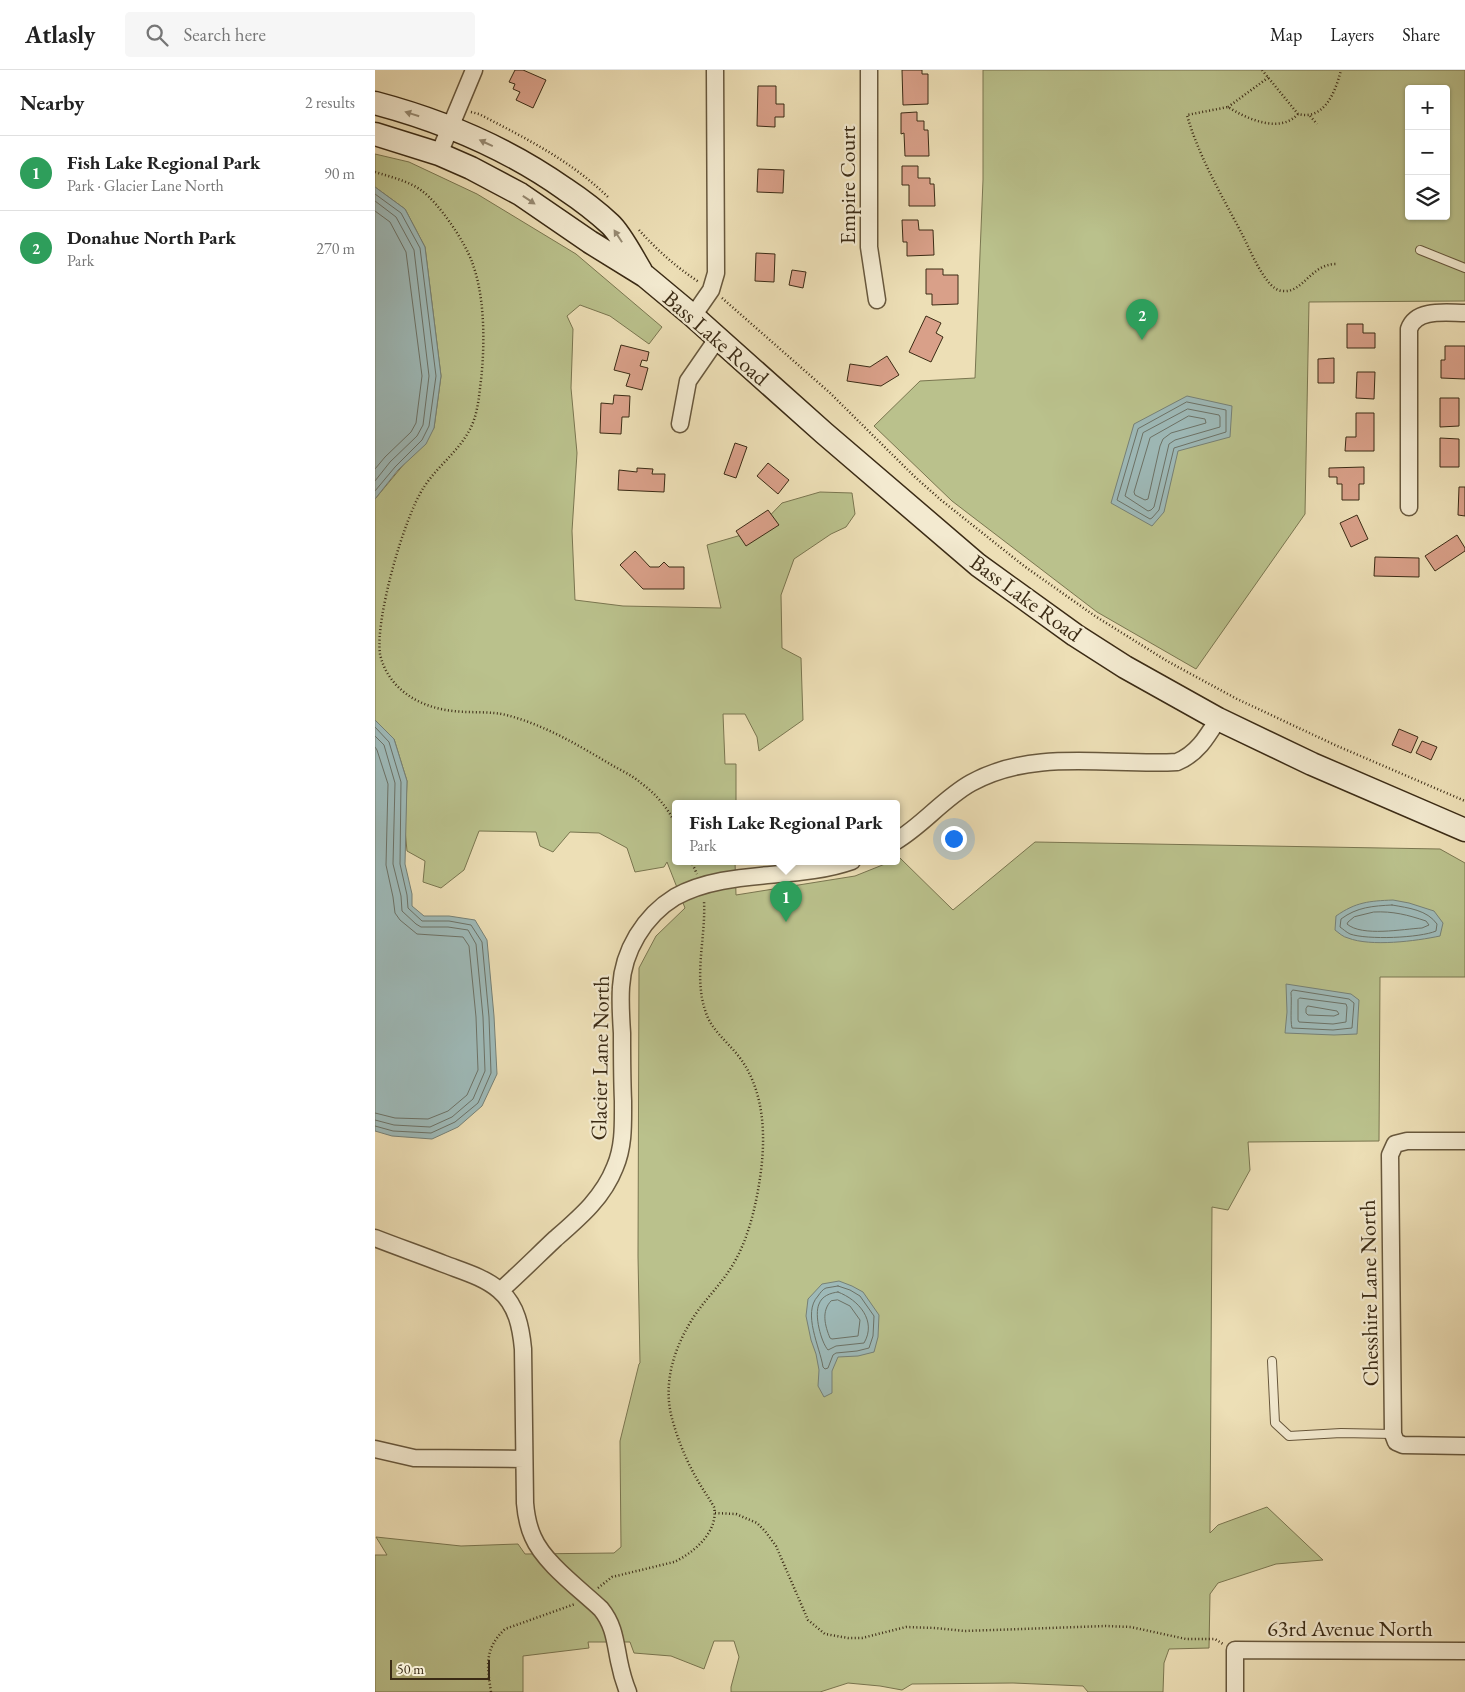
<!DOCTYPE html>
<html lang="en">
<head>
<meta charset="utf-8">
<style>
	:root { --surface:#fff; --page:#f6f6f6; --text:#222; --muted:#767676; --line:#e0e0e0; --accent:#8f2418 }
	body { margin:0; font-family:"EB Garamond",serif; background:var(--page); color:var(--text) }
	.controls { position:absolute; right:15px; top:15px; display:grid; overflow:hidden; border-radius:5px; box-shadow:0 1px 4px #0004 }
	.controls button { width:45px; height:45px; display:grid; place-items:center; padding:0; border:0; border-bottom:1px solid var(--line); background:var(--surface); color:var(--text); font:25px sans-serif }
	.scale { position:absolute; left:15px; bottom:12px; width:100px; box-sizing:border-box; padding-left:5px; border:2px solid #3b2b15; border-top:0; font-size:14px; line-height:18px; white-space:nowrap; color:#3b2b15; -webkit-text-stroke:4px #f3ead0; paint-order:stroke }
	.you { position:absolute; left:578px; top:768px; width:18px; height:18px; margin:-12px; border:4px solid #fff; border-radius:50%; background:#1a73e8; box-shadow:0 0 0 8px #1a73e833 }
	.badge { display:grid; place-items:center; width:32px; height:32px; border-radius:50%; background:var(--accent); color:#fff; font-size:16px; font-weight:700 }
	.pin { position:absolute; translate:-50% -41px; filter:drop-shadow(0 1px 2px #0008) }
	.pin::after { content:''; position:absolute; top:26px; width:18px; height:15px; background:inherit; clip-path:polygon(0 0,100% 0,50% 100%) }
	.popup { position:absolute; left:297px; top:730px; width:228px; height:65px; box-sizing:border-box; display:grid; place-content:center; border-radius:5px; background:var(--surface); filter:drop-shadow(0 1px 4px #0005); font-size:16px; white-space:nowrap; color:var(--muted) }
	.popup b { font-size:19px; color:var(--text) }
	.popup::after { content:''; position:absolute; left:50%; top:100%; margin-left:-10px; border:10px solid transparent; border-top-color:var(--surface) }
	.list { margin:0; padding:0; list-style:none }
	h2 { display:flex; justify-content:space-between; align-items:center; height:65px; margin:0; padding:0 20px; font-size:21px }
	h2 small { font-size:16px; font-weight:400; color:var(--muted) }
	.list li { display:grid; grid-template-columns:32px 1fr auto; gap:15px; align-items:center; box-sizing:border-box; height:75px; padding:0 20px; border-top:1px solid var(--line) }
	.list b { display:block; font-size:19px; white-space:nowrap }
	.list p { margin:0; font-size:16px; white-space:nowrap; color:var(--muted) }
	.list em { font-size:16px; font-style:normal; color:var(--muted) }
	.icon { flex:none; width:28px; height:28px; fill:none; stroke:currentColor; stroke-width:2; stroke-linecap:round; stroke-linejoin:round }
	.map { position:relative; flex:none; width:1090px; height:1622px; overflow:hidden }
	header { display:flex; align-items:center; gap:30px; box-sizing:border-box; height:70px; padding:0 25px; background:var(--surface); border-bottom:1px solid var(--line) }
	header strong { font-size:24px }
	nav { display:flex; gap:28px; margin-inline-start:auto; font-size:18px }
	.search { width:350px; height:45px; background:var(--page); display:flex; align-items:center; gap:12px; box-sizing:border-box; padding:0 18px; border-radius:5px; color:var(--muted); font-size:19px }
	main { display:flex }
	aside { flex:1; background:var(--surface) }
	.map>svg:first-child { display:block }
	.green { fill:#bac18c; stroke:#7a7650; fill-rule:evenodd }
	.water { fill:#9ebab9; stroke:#768177 }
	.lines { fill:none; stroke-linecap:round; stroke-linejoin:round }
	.shore { stroke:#6c7267; stroke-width:1 }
	.building { fill:#d9a089; stroke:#3b2b15 }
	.lane-casing { stroke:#68583d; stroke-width:10 }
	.street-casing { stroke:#68583d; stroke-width:19 }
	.secondary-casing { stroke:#3b2b15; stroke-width:25 }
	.path { stroke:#3b2b15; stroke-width:2.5; stroke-dasharray:1 2.5; stroke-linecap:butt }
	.lane { stroke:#f3ead0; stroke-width:8 }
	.street { stroke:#f3ead0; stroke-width:16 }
	.secondary { stroke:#f3ead0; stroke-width:22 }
	.oneway { fill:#978a72 }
	.labels { text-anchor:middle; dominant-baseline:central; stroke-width:4.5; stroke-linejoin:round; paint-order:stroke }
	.street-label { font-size:22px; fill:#3b2b15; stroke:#f3ead0 }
</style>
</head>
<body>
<header>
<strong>Atlasly</strong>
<div class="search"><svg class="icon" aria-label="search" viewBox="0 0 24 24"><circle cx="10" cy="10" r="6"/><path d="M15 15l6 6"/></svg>Search here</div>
<nav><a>Map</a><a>Layers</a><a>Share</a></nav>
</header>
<main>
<aside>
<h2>Nearby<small>2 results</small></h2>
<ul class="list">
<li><span class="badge" style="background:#2e9e5b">1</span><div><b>Fish Lake Regional Park</b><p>Park · Glacier Lane North</p></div><em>90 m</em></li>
<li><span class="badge" style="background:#2e9e5b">2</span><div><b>Donahue North Park</b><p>Park</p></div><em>270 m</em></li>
</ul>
</aside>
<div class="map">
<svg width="1090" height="1622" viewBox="0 0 1090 1622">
	<rect width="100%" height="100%" fill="#eddfb6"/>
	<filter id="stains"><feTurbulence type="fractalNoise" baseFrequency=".004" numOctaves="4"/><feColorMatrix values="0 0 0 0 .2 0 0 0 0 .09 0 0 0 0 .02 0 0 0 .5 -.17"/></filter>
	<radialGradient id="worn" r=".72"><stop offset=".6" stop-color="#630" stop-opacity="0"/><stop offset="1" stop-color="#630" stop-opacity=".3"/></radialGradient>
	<!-- green -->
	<path class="green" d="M608 0H1090V231L934 232 930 444 821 599 722 542 577 431 499 356 545 311 600 308 608 110ZM1034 19H1071V146H1034Z
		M0 84 34 92 102 124 201 184 287 257 274 274 235 246 205 235 192 246 198 259 196 318 202 383 197 461 200 530 248 536 346 538 332 475 380 461 407 433 445 422 477 423 480 444 471 457 456 464 419 489 406 525 407 578 426 588 428 650 384 681 382 667 370 644H348L350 694H361V733H301V791H360L361 825 480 806 525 788 578 840 660 772 1065 779 1090 793V907H1005L1004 1071 873 1072 875 1100 853 1140 837 1137 835 1463 843 1455 892 1437 948 1490 901 1494 843 1513 835 1524 834 1578 794 1579 789 1593 788 1622H713L708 1616 638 1613 537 1614 527 1620 505 1616 473 1613 445 1622H356V1617L364 1587 359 1571H339L329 1599 296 1586 259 1583 255 1572H213L214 1578 148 1586V1622H0V1485H12L1 1467 86 1476 143 1474 150 1484 239 1483 246 1477 245 1371 264 1294 265 1293 263 1186 264 898 281 866 310 838 292 792 289 797 260 802 252 778 224 763 195 762 178 782 165 776 161 762 104 761 89 800 66 818 48 812 50 791 32 781 30 760 32 711 19 669 0 650V429L59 358 66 306 50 177 30 139 0 117Z"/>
	<!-- water -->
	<path class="water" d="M0 117 30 139 50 177 66 306 59 358 51 374 23 400 0 429Z
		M812 326 857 336 855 367 803 381 789 442 777 456 736 433 759 354Z
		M0 650 19 669 32 711 30 794 37 824V836L49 846H74L100 850 112 870 119 946 122 1004 107 1036 83 1057 57 1069 17 1066 0 1061Z
		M1018 830 1034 833 1059 841 1068 853 1065 866C1041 871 996 877 973 868 968 867 964 863 960 860L961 846C981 832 994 831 1018 830Z
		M911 914 976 924 984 930 982 964 959 965 910 963 912 942Z
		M464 1211 477 1216 488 1222 504 1245 503 1267 499 1282 483 1286 463 1287 457 1301V1323L449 1327 443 1316 444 1300 441 1284 436 1270 431 1246 433 1229 447 1214Z"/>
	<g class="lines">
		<!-- shore -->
		<path class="shore" d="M0 124 26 143 45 178 61 306 54 356 47 370 20 397 0 421
			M0 131 21 147 39 180 54 306 48 355 42 366 15 392 0 411
			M0 141 15 152 31 182 47 306 41 353 36 362 10 387 0 399
			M812 332 851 340V362L799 378 784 440 777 448 775 449 742 430 763 359Z
			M813 339 844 345 845 347V357L800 370 794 374 779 437 776 440 773 441 750 426 768 363Z
			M814 346 830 349 831 353 796 363 788 369 785 376 773 429 770 430 760 425 759 422 775 368Z
			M0 657 14 672 26 712 25 794 32 825 33 838 47 851H74L96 855 107 872 114 947 116 1003 103 1033 80 1052 56 1063 18 1061 0 1056
			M0 666 9 675 20 713 18 794 26 826 27 841 41 854 46 857H73L93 860 101 874 108 947 110 1001 98 1029 77 1047 55 1057 19 1055 0 1050
			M0 677 2 680 13 714 11 795 18 827 20 843 25 850 42 864 88 867 94 876 101 947 103 1000 92 1025 73 1041 53 1049 20 1048 0 1043
			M1017 835C1034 838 1052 840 1062 854L1061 861C1045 868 992 870 975 864 971 862 968 859 965 857L966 849C982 837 998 836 1017 835Z
			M999 842C1018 841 1033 845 1051 851L1054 855 1047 858C1028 859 987 867 972 854L973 852 979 847Z
			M918 920 974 929 979 933 977 958 958 960 917 958C915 950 917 932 916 923Z
			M925 928 971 934 972 937 971 952 958 954 924 952 923 950V930Z
			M933 936 962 941 964 944 959 946 933 945 931 943V939Z
			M463 1216 475 1220 485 1226 499 1246 498 1266 494 1278 482 1281 461 1283 458 1285 453 1298 450 1299 448 1297C445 1277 427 1243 443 1226 445 1223 448 1219 451 1218 455 1217 459 1217 463 1216Z
			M463 1222C484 1230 502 1251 489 1273L461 1276 453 1280C446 1272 439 1245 444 1234 447 1226 455 1223 463 1222Z
			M463 1230 475 1236 485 1250 483 1266 457 1269 455 1268C450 1256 446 1241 456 1231Z"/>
	</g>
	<!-- building -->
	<path class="building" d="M140 0H148L171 10 158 38 141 30 145 22 138 19 140 14 134 12Z
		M527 0H547V4H553V34L528 35Z
		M383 16H401V34H409V47H400V57L382 56Z
		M542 42V51H549V60H553L554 86H530L529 63 526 64V43Z
		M527 96H543V108H555V114H559L560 136H534V115H527Z
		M383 99 409 100 408 123 382 122Z
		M527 150H543L544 160H558L559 185 532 186V172H528Z
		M381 183 400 184 399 212 380 211Z
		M551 199H568V205H583V234L557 235V224H551Z
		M417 200 431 202 428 218 414 215Z
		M551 246 566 253 561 263 568 267 556 292 534 282Z
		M972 254H988V263H1000V278H972Z
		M246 275 274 282 272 291 267 290 265 296 273 298 267 320 251 316 255 304 239 300Z
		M1070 276H1090V309L1066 308V290H1070Z
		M512 286 524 305 506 316 472 311 475 294 495 297Z
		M959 288V313H943V289Z
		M982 302H1000L999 329 981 328Z
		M239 325 255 326 254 347H247L246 364 225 363 226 333 238 334Z
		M1065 328H1084V356L1065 357Z
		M981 343H999V381H970L971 367H981Z
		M1065 368 1084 369V397H1065Z
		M360 373 372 377 361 408 349 404Z
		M393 393 414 410 403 424 382 406Z
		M989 397V414H984V430H967V414H962V407H954V398Z
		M262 398 278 399 277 404H290L289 422 243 420 244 400 262 402Z
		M1084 417H1090V446L1083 445Z
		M393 440 404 455 371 476 361 461Z
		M982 445 993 469 976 477 965 453Z
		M1082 465 1090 478V481L1060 501 1050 486Z
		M260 481 275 497H284L289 492 294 497H309V519H268L245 495Z
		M1000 487 1044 488V507L999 506Z
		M1024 659 1043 667 1036 683 1017 675Z
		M1047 671 1062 677 1056 690 1041 683Z"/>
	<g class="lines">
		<!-- lane casing -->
		<g class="lane-casing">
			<path id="lane" d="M1045 180 1090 198
				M897 1291 900 1353 914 1366 966 1363 1018 1364"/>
		</g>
		<!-- street casing -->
		<g class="street-casing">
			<path id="street" d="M494 0V177L502 230
				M64 84 99 0
				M318 246 336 220 341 203 340 0
				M305 354 313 311 342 269
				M1034 437V259C1041 238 1072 243 1090 243
				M521 771C548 755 569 728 596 713 659 678 734 696 802 692 822 684 832 667 843 649
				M1090 1071H1032L1020 1074 1015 1085 1018 1364 1021 1372 1028 1375 1090 1376
				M0 1168C23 1177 46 1185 69 1194 87 1201 109 1207 124 1220 142 1235 146 1258 148 1279L150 1433C151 1445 153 1456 158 1467 169 1493 205 1519 226 1539 239 1555 240 1571 244 1591 246 1601 249 1612 253 1622
				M125 1221C144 1204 162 1186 180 1169 204 1148 228 1128 240 1097 249 1076 248 1054 248 1031 247 1008 247 985 247 963 246 948 245 932 246 917 248 881 269 846 300 827 352 798 421 811 477 791
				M0 1379 39 1388 149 1389
				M860 1622V1580L1090 1581"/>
		</g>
		<!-- secondary casing -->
		<g class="secondary-casing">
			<path id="secondary" d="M0 33C68 51 132 78 190 119 205 129 221 141 235 154 246 164 258 188 266 201
				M0 64 64 84 96 98 145 124 215 172 270 206 318 246 449 363 603 495 700 565 750 597 843 649 937 694 1090 760"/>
		</g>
		<!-- path -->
		<path class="path" d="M887 0 923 44C950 51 961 20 966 0
			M853 37 894 7
			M96 42 104 44C150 68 195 90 233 127
			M923 44C905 64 872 49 853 37L812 45C823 85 847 126 867 164 875 180 883 200 895 214 899 218 903 221 908 221 928 223 936 194 961 194
			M935 46 942 54
			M0 102C16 107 34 111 47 121 64 133 90 172 97 192 110 226 110 274 106 310 104 326 103 341 97 355 86 380 63 395 49 417 29 447 0 549 5 584 12 616 40 635 71 640 92 644 115 640 135 646 171 656 203 675 235 694 245 700 257 705 266 713 281 724 293 738 301 755
			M264 160C282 180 301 197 324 212
			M347 228 454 322 540 407 566 430 649 496 720 546 792 591 862 629 960 675 1090 731
			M316 791 322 804
			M340 1443 361 1444 382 1453 390 1461 401 1476 433 1550 450 1564 473 1568H487L531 1557 560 1558 590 1561 731 1556 756 1557 811 1569H840L848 1574
			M223 1518 237 1507 299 1492C319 1483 344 1461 339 1437 334 1428 328 1420 323 1411 312 1392 304 1373 298 1352 286 1313 300 1274 322 1242 335 1224 349 1211 360 1191 374 1166 381 1135 385 1108 391 1068 390 1022 365 988 354 973 337 961 331 943 318 907 331 868 329 831
			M116 1622C112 1596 109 1579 130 1559L200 1534"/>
		<!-- lane -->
		<use href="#lane" class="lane"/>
		<!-- street -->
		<use href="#street" class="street"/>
		<!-- secondary -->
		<use href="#secondary" class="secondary"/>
	</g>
	<!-- one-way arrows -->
	<defs><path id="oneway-solid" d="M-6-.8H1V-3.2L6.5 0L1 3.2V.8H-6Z" transform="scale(1.25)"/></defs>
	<g class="oneway">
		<use href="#oneway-solid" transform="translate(37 44) rotate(-163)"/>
		<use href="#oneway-solid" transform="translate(111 73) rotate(-155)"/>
		<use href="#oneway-solid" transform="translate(154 130) rotate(34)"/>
		<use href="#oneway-solid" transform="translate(243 166) rotate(-123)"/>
	</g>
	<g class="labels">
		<!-- street labels -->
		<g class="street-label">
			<text transform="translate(472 115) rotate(-90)">Empire Court</text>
			<text transform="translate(341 268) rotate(41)">Bass Lake Road</text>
			<text transform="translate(651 528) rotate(36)">Bass Lake Road</text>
			<text transform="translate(225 988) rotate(-89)">Glacier Lane North</text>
			<text transform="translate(994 1223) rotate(-91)">Chesshire Lane North</text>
			<text x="975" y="1558">63rd Avenue North</text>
		</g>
	</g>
	<rect width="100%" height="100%" filter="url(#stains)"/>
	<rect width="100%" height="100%" fill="url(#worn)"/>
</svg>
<div class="controls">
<button>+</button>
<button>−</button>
<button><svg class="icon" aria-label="layers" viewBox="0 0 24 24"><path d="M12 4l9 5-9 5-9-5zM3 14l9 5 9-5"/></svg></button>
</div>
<div class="scale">50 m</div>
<div class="you"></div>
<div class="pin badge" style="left:411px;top:852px;background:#2e9e5b">1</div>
<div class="popup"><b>Fish Lake Regional Park</b>Park</div>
<div class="pin badge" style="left:767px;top:270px;background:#2e9e5b">2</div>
</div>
</main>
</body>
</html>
